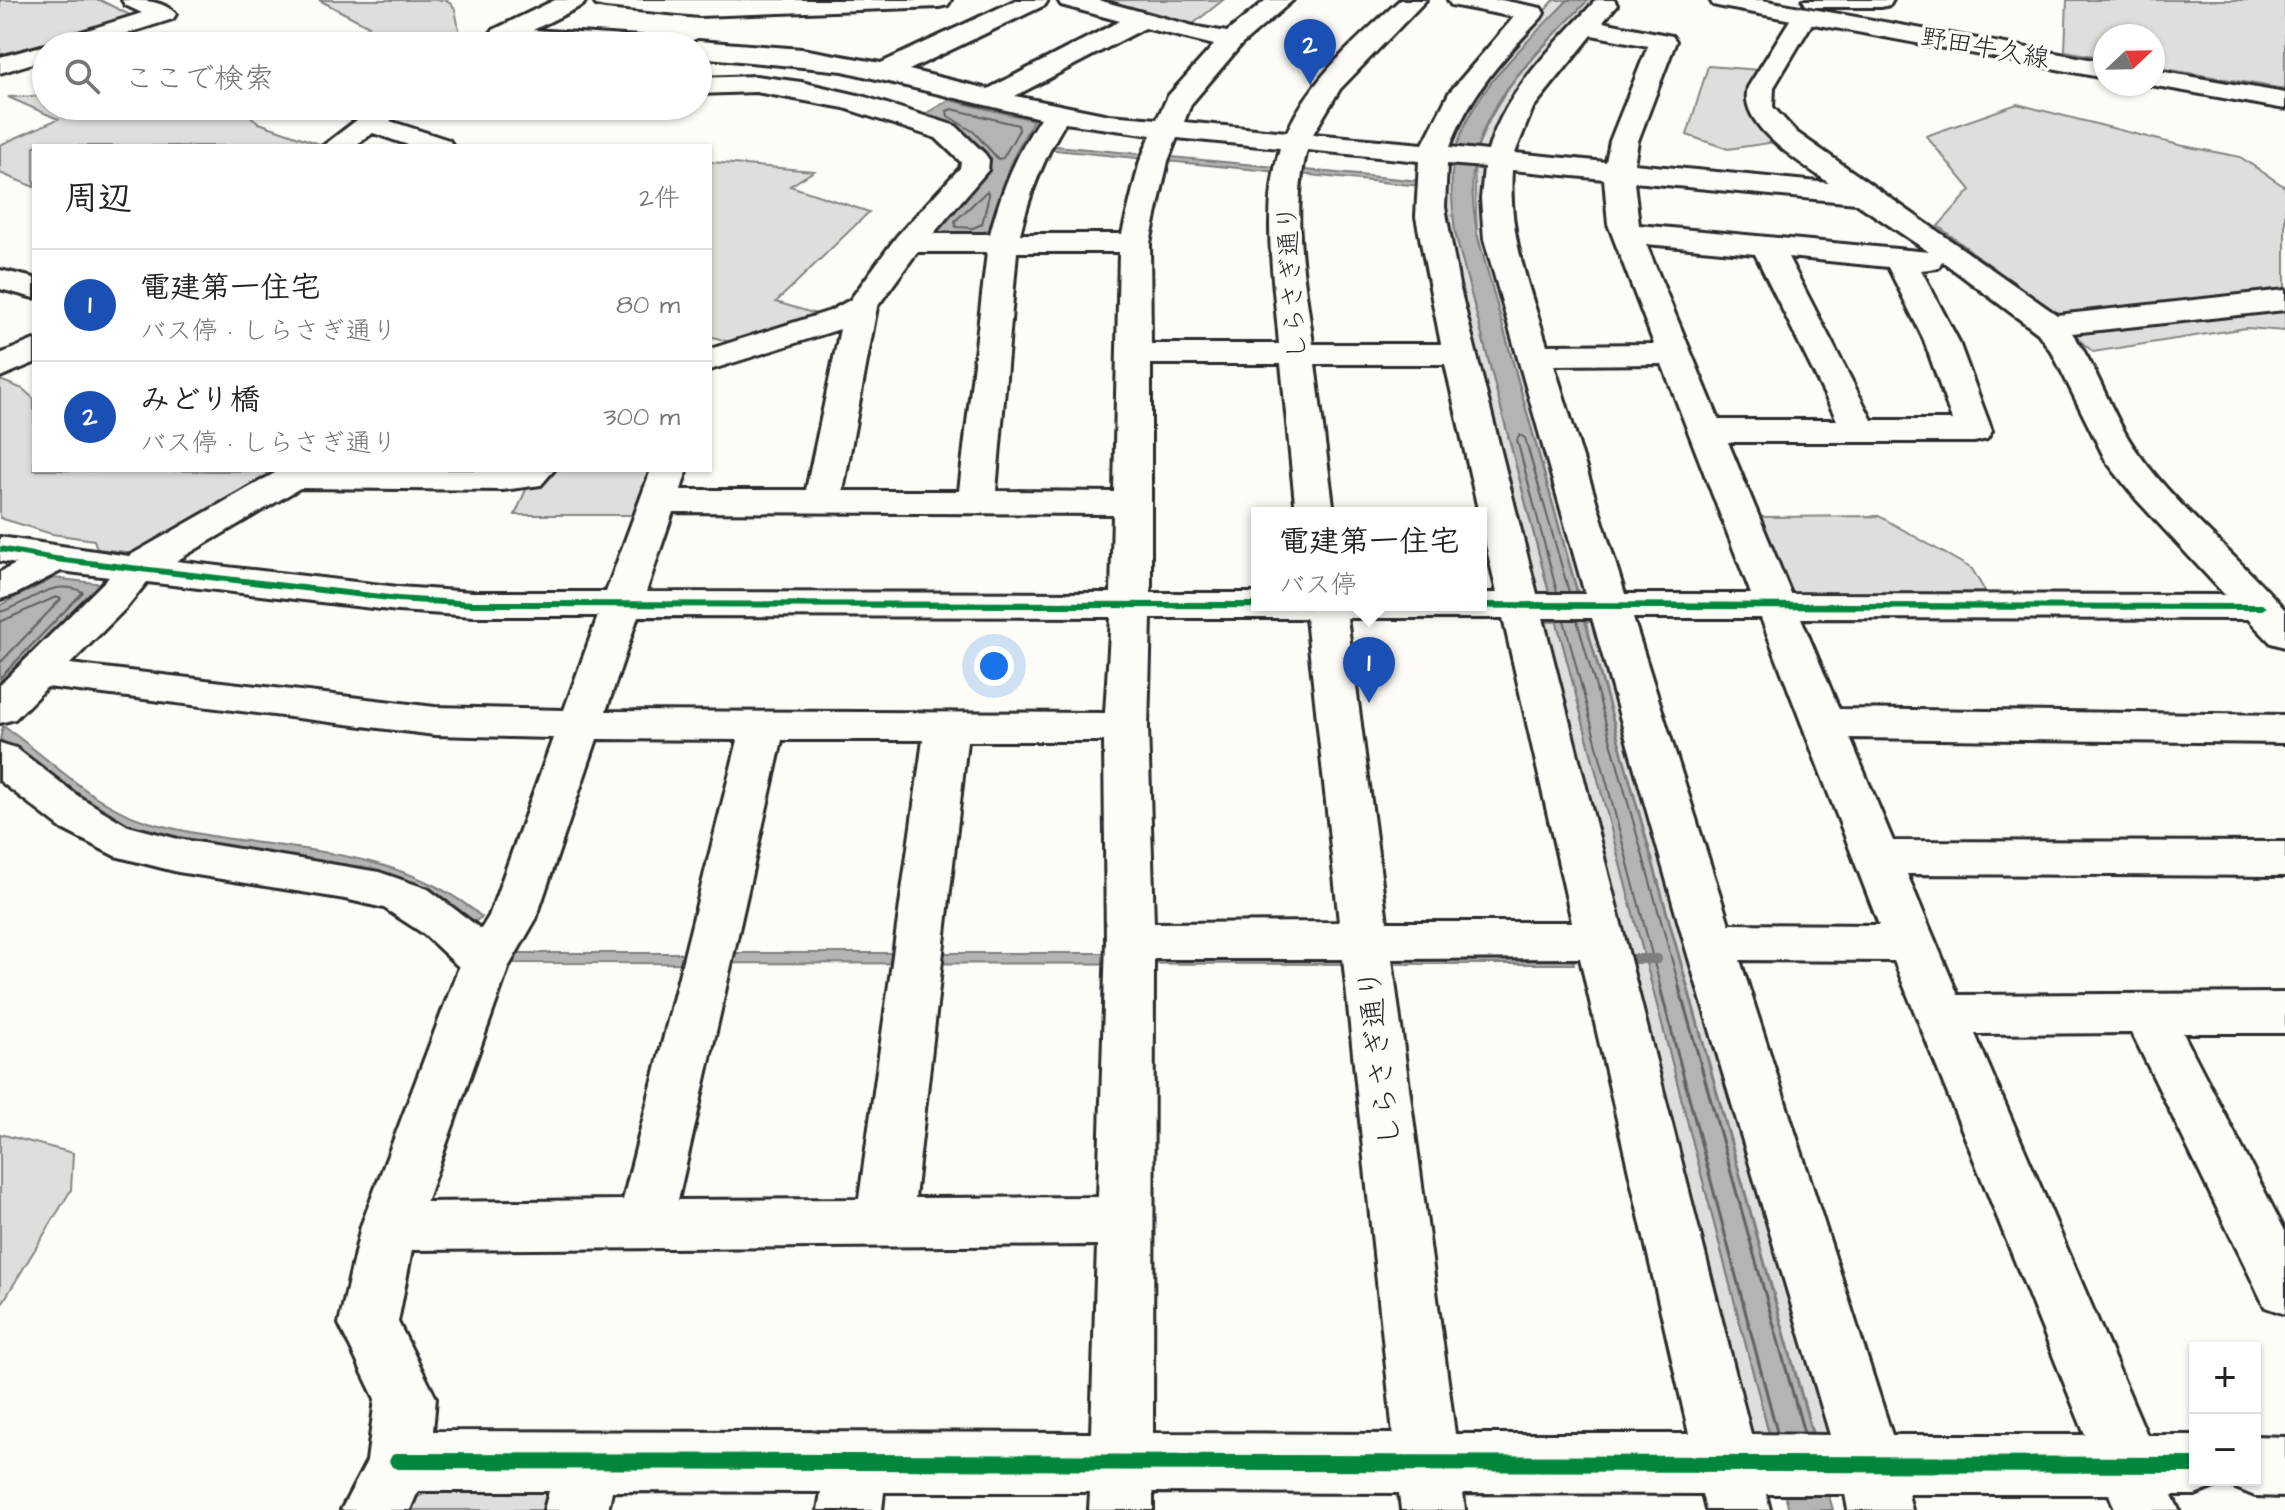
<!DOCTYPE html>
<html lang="ja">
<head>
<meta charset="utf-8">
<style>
	:root { --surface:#fff; --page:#f2f2f2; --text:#222; --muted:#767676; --line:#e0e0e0; --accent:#1a73e8 }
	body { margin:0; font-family:"Architects Daughter","Klee One",sans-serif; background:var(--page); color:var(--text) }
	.controls { position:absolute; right:24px; bottom:24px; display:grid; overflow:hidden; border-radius:0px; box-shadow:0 2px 6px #0004 }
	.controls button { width:72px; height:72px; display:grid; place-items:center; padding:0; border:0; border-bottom:2px solid var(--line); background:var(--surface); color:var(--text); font:40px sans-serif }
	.compass { position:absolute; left:2093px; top:24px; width:72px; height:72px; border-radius:50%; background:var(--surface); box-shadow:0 2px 6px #0004; rotate:68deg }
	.you { position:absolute; left:994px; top:666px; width:28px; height:28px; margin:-20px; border:6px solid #fff; border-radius:50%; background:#1a73e8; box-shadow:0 0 0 12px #1a73e833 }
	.badge { display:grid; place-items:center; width:52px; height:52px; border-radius:50%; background:var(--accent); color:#fff; font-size:26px; font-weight:700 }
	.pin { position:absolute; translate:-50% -66px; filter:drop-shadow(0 2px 4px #0008) }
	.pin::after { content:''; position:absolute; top:42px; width:28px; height:24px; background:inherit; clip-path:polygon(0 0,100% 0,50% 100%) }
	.popup { position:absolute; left:1251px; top:507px; width:236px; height:104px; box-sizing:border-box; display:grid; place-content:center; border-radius:0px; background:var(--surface); filter:drop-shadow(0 2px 6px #0005); font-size:26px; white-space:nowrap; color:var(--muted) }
	.popup b { font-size:30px; color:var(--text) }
	.popup::after { content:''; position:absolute; left:50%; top:100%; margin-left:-16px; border:16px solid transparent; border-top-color:var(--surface) }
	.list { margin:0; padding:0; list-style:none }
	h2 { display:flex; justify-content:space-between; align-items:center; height:104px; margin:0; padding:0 32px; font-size:34px }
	h2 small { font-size:26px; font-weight:400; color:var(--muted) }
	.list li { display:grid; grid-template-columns:52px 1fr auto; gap:24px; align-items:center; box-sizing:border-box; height:112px; padding:0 32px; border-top:2px solid var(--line) }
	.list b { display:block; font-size:30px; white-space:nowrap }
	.list p { margin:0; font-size:26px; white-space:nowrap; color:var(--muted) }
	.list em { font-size:26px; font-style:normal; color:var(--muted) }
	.icon { flex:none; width:44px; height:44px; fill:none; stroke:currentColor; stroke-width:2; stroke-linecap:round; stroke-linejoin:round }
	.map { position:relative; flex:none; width:2285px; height:1510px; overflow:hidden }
	.search { position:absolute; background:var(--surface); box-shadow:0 2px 6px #0004; left:32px; top:32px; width:680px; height:88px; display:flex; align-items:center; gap:20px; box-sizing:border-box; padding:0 28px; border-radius:44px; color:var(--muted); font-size:30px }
	.panel { position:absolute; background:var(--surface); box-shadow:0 2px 6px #0004; left:32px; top:144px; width:680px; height:328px; border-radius:0px }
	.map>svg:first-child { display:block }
	.green { fill:#dfdeda; stroke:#858482; stroke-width:2 }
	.water { fill:#b5b4b1; stroke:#7e7d7b; stroke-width:2 }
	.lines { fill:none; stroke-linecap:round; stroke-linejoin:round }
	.shore-far1 { stroke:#626261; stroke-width:2 }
	.shore { stroke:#626261; stroke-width:3 }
	.stream { stroke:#7e7d7b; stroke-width:10 }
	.minor-casing { stroke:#2b2b2b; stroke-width:6 }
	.major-casing { stroke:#2b2b2b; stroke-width:6 }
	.minor { fill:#fdfcf7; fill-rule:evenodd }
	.major { fill:#fdfcf7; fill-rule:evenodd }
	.cycleway-casing { stroke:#fdfcf7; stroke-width:5 }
	.cycleway { fill:#00873e; fill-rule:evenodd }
	.labels { text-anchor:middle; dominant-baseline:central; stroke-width:7; stroke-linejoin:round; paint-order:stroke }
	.far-street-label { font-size:26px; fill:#2b2b2b; stroke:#fdfcf7 }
	.street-label { font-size:30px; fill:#2b2b2b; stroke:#fdfcf7 }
</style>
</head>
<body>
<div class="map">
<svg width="2285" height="1510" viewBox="0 0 2285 1510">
	<rect width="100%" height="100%" fill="#fdfcf7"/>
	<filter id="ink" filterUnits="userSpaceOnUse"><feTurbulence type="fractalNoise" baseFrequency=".0125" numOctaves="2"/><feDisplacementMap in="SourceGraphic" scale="16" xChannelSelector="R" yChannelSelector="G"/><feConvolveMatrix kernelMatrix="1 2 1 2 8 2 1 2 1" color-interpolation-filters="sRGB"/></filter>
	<g filter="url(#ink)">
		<!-- green -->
		<path class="green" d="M0 0H100L138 19 0 61Z
			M319 0H447L455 9 462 45 341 46 369 26Z
			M1086 0H1223L1188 28Z
			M1554 0H1568L1483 94 1456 148 1444 147 1463 103Z
			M1588 0H1600L1492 152 1477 150C1496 90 1545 45 1588 0Z
			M2067 0H2285V89L2153 67V36H2105V58L2065 51Z
			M1708 66 1759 70 1783 141 1728 149 1687 135Z
			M46 96V106H248L242 109 259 123 325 146H34V187L0 173V145L58 119 8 97Z
			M953 98 1040 119 994 233C975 241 945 244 927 232L979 177 956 128 987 156 990 170 985 178 997 195 1032 120 949 100Z
			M2017 104 2179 145 2240 157 2285 187V331L2246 328 2093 352 2015 284 1938 226 1971 190 1926 136Z
			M710 162 814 171 790 186 869 212 776 302 823 316 739 345 710 336Z
			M1439 163 1453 164 1455 232 1549 593H1527L1445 256Z
			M1474 166 1488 167 1596 593H1578L1477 234Z
			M0 380 23 389 34 399V470L263 471 274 478 145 554 97 549 94 540 52 534 0 518Z
			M548 470H654L639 515H515L528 485Z
			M1879 516 1972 569 1986 593H1787L1755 517Z
			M1533 622H1557L1769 1434 1736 1433Z
			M1586 622H1605L1840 1434H1813Z
			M0 1134 73 1153 71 1190 0 1307Z
			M543 1482 558 1499 555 1510H400L413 1499 433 1490Z"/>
		<!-- water -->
		<path class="water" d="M1568 0H1588C1543 47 1478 103 1473 172 1471 192 1474 213 1477 234L1833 1510H1789L1455 232C1453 210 1450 187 1453 164 1463 97 1524 46 1568 0Z
			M698 80 923 115 949 100 1033 120 1010 164 989 230C974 236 950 241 935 232L990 170 987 156 956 128Z
			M1046 145 1420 181V186L1044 149Z
			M54 578 103 584 0 689V605Z
			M3 726C50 758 89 803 145 821 257 855 389 837 482 917L470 925 201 844 125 825 87 805 0 739Z
			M510 953H1571L1574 964 502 963Z"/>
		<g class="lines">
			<!-- shore-far1 -->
			<path class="shore-far1" d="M952 109 1018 125 1019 130 1003 158 998 159 974 132 948 116 947 111Z
				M987 191 989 195 982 224 973 228 956 227 955 221Z
				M1557 592 1517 440 1520 435 1525 438 1569 592
				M0 612C29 604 52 577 83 592L0 678
				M1564 620 1661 989
				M1577 620 1680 989
				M0 622 56 597 61 599 0 663"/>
			<!-- shore -->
			<path class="shore" d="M1660 987 1777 1432
				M1679 987 1804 1433"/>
			<!-- stream -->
			<path class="stream" d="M1619 959H1657"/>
			<!-- minor casing -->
			<g class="minor-casing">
				<path id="minor" d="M122 0C141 0 163 0 176 14L173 19 87 46H46V59L0 73V57L49 44 52 41 142 13 125 5Z
					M555 0H586L583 5 533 30 655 38 664 41 668 46C612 46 548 54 493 40L489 35 493 30Z
					M593 0H951L948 5 939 7 699 16 605 7 596 5Z
					M1016 0H1048L1045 5 909 70 988 89 1120 21 1061 5 1058 0H1098L1197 27 1227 32 1266 0H1293L1241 45 1191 104 1184 122 1287 132C1311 78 1357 39 1400 0H1426L1340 89 1313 134 1423 144 1449 93 1514 17 1451 5 1448 0H1501L1541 8 1544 13 1541 18C1503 58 1469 95 1450 147L1488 151C1505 90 1555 45 1596 0H1614L1617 5 1603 22 1672 36 1676 41 1638 141 1634 164 1829 183C1801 162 1737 126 1748 87L1793 15 1796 10H1814L1817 15 1774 87 1773 107 1796 132 2057 315 2285 290V310L2072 333C2099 370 2111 416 2138 453 2180 511 2239 557 2285 610V647L2271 643 2248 619 1801 618 1839 709 2285 715V743L1850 738 1893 841 2285 842V876L1907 874 1958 995 2285 993V1033H2183L2285 1231V1314L2265 1307 2132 1033 1975 1034 2147 1435H2195V1480H2220L2217 1486 2195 1495H2172L2179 1510H2115L2109 1494H1908L1912 1510H1848L1845 1494H1766L1770 1510H1706L1702 1494 1463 1493 1465 1510H1401L1399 1493 1153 1492V1510H1089L1090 1492H884L882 1510H818L821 1492 612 1491 608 1510H544L549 1491H418L410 1510H341L367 1461 375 1399 339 1324 361 1226 459 967 424 934 384 908 345 899 178 872 115 856 62 829 0 781V743L16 748 78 796 128 826 178 839 379 872 428 889 481 929 489 916 553 738 435 735 47 687 15 719 0 723V685L109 577 61 571 14 595 0 599V572L16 564 0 561V537L129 556 280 470H554L541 485 503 490 300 488 176 561 398 587 473 592H606L651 470H687L681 490H806L840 329 710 370V349L830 311 850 300 897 236 960 168 961 162 936 138 844 108 756 92 698 94V78L756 76 801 82 862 96 956 126 985 154 989 160 988 170 933 234H990C1001 191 1016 155 1040 118L843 71 698 57V46H687L698 41 802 49 881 63ZM1145 28 1214 45 1168 96 1157 119 1109 115 1015 96ZM1592 35 1648 46 1610 141 1606 162 1515 153 1533 108ZM1065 123 1151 135 1140 161 1122 234H1020C1030 193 1043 159 1065 123ZM1177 138 1280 148C1261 212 1274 279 1279 344H1151L1150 243 1168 161ZM1307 150 1419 161 1416 217 1441 344H1313C1305 280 1290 213 1307 150ZM1447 164 1484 167 1481 199 1484 239 1585 594H1537L1459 285 1445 207ZM1512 170 1604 179 1608 224 1654 344 1547 345C1528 284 1508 235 1512 170ZM1634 182 1856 203 1929 252 1639 225ZM1646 244 1755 254 1837 420H1719ZM917 252H987L959 491H843L877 307ZM1017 252H1119L1114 492 996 491ZM1788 257 1888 267 1924 340 1952 420H1872ZM1942 261 2038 333 2053 354 2106 461 2136 499 2225 595 1791 594 1728 442H1974L1987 439 1992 431 1958 340 1921 270 1938 268ZM1151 364H1281L1296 513H1334L1315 364H1445L1497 593H1481V605H1257V593H1151ZM1662 364 1751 594H1625L1554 365ZM673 512 1113 514 1111 593 646 592ZM147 582 398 611 473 616H598L564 710 435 707 70 664 126 608ZM638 616 1111 617 1105 713 606 711ZM1151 618H1306L1339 922 1154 923 1148 727ZM1347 618H1503L1572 922H1387ZM1543 618H1592L1684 942 1830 1435 1751 1434ZM1633 618H1761L1879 925 1729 924ZM597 739 738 740 623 1200 426 1202 509 966 536 919ZM782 740H923L859 1199 678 1200ZM967 741H1104L1106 941 1098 1197 915 1198ZM1580 958 1689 1434H1455L1392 959ZM1154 959H1343L1393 1434 1153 1433ZM1740 960 1894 961 2085 1435H1892ZM1097 1245 1091 1433 433 1431 436 1398 398 1322 412 1250Z
					M1803 0H1893L1890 5 1881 7H1815L1806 5Z
					M375 106H407L390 121 449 140 453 146H411L373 133 355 146H323Z
					M0 270 34 278V298L0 289Z
					M34 340V363L0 377V354Z
					M2255 1436 2285 1437V1497L2255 1496 2233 1487 2230 1480H2255Z"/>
			</g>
			<!-- major casing -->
			<g class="major-casing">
				<path id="major" d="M1710 0H1762L2105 62V78L1722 7 1713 5Z
					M2153 70 2285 93V109L2145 84H2153Z"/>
			</g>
			<!-- minor -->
			<use href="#minor" class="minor"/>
			<!-- major -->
			<use href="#major" class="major"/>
			<!-- cycleway casing -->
			<g class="cycleway-casing">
				<path id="cycleway" d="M0 546 55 556 398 596 473 601 1257 602V605H1481V602L2262 604 2267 607 2262 610 473 607 398 602 55 562 0 552Z
					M398 1453 2195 1457V1473L398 1469 392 1467 389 1461 392 1455Z"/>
			</g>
			<!-- cycleway -->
			<use href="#cycleway" class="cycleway"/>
		</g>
	</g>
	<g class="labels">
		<!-- far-street labels -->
		<g class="far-street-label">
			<text transform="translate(1985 48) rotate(10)">野田牛久線</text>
			<text transform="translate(1292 282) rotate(-94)">しらさぎ通り</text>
		</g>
		<!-- street labels -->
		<g class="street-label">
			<text transform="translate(1380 1057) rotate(-97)">しらさぎ通り</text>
		</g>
	</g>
</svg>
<div class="controls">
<button>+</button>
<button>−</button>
</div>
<svg class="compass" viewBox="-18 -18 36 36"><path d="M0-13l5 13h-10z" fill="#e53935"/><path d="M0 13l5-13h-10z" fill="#767676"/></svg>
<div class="you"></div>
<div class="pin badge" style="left:1369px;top:703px;background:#1a4fb4">1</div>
<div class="popup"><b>電建第一住宅</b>バス停</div>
<div class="pin badge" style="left:1310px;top:85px;background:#1a4fb4">2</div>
<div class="search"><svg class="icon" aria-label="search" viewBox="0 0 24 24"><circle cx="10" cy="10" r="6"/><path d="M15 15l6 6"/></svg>ここで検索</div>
<section class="panel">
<h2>周辺<small>2件</small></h2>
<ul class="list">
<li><span class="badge" style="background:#1a4fb4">1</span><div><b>電建第一住宅</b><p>バス停 · しらさぎ通り</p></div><em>80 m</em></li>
<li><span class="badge" style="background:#1a4fb4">2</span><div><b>みどり橋</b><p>バス停 · しらさぎ通り</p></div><em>300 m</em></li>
</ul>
</section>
</div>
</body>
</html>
